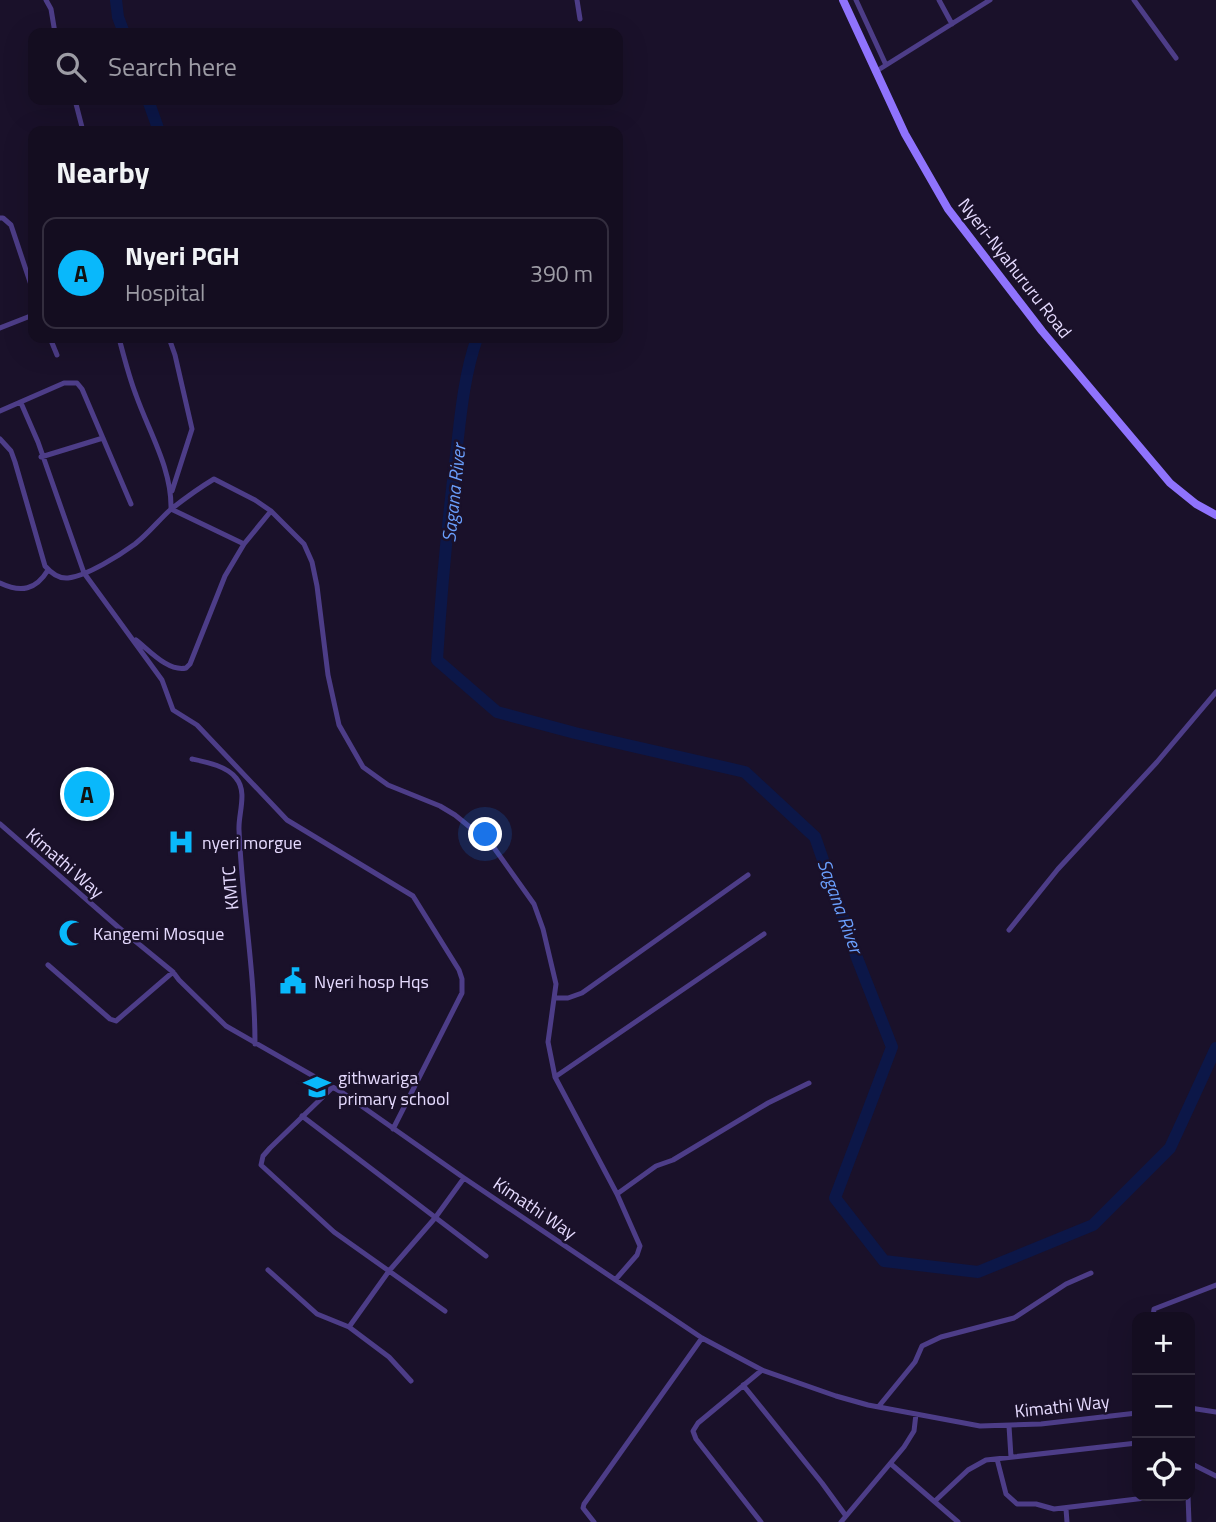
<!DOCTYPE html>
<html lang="en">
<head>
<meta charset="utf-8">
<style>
	:root { --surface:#140d20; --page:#1d1629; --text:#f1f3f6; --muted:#9d9ca5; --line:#332d3e; --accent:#09b8fb }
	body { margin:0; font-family:"Titillium Web",sans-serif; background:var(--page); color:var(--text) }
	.controls { position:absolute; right:21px; bottom:21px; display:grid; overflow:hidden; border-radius:14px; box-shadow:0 7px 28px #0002 }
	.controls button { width:63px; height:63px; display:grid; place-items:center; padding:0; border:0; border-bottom:2px solid var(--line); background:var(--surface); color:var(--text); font:35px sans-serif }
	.you { position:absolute; left:486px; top:835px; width:24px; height:24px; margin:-18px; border:5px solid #fff; border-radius:50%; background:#1a73e8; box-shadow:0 0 0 10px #1a73e833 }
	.badge { display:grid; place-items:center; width:46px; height:46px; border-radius:50%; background:var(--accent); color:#111; font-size:23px; font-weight:700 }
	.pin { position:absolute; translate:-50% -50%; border:4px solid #fff; box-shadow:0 2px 7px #0006 }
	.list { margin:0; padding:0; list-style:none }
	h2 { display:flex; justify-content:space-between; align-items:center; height:91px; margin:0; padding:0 28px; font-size:30px }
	h2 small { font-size:23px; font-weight:400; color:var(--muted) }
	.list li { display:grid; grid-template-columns:46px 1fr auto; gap:21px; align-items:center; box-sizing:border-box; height:112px; margin:0 14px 14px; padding:0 14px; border:2px solid var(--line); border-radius:14px }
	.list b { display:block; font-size:26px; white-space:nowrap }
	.list p { margin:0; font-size:23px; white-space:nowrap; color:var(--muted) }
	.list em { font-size:23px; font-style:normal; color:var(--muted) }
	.icon { flex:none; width:38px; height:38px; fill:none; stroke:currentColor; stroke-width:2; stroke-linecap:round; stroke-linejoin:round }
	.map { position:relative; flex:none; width:1216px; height:1522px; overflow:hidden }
	.search { position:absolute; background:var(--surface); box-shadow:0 7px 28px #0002; left:28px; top:28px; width:595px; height:77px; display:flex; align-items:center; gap:18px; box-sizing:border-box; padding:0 24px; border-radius:14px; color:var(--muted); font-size:26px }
	.panel { position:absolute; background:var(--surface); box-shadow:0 7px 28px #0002; left:28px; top:126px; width:595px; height:217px; border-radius:14px }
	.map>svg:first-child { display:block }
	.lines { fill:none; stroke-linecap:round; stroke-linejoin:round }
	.river { stroke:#0c1748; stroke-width:12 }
	.minor { stroke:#4d3d88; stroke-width:5 }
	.secondary { stroke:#8f73fd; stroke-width:8 }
	.labels { text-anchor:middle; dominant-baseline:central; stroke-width:5; stroke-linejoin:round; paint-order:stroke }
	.street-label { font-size:18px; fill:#e5dafe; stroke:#1a112a }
	.poi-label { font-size:18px; fill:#e5dafe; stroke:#1a112a; text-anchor:start }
	.water-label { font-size:19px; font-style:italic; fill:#6a9ffd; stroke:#1a112a }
</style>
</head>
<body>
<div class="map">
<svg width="1216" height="1522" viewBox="0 0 1216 1522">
	<rect width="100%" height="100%" fill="#1a112a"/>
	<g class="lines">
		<!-- river -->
		<path class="river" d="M116 0 118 17 124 33
			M148 100 159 131
			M477 338C463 378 460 422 455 464 447 529 441 595 437 660L497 712 575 733 745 772 815 837 857 958 892 1047 835 1198 884 1261 978 1272 1093 1225 1170 1148 1216 1048"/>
		<!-- minor -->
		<path class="minor" d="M46 0 51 9 55 33
			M577 0 580 19
			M856 0 886 65
			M939 0 952 24
			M1134 0 1176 58
			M875 72 990 0
			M75 100 83 131
			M0 218H3L11 225 33 291
			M0 328 33 315
			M50 338 57 355
			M119 338C124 357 129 377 136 395 149 432 172 469 171 509L244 544
			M169 338 175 355 192 429 172 491
			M21 403 38 442 84 573 162 680 173 710 197 725 287 820 413 896 459 970 462 979V993L393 1129
			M0 411 64 383H77L82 389 131 504
			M0 439 11 451 15 462 45 566C51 573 58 579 68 578 87 576 120 555 135 544 148 534 158 521 170 510 184 499 199 488 214 479L255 500 271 511 304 544 312 562 317 586 328 675 339 725 363 767 388 785 440 806 455 815 492 845 534 904 543 929 556 984 548 1042 555 1077 617 1194 640 1246 637 1255 616 1279
			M41 457 103 438
			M0 583C21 593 36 590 48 570
			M136 640C149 650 168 672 186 668L190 664 225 576 244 544 271 511
			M192 759C206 762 227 766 236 778 248 792 238 814 239 830 242 902 255 972 255 1044
			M0 824 118 927 173 972 179 980 226 1026 343 1093 464 1178 702 1338 762 1370 836 1396 868 1405 980 1426 1041 1424 1137 1413
			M1009 930 1058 869 1157 762 1216 692
			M48 965 110 1019 116 1021 173 972
			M555 998H568L582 993 748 875
			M555 1077 764 934
			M332 1088 270 1148 263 1156 261 1165 334 1232 389 1271 435 1218 464 1178
			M302 1116 486 1256
			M617 1194 656 1166 673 1160 768 1103 809 1083
			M268 1270 317 1314 349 1327 389 1357 411 1381
			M1153 1317 1154 1309 1216 1285
			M349 1327 389 1271 445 1311
			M743 1385 822 1483 846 1516
			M879 1406 915 1362 922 1346 941 1337 1014 1318 1066 1284 1091 1273
			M1190 1408 1216 1412
			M1009 1426 1011 1457
			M997 1459 1006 1494 1017 1504H1036L1054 1509 1162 1496
			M1190 1463 1216 1476
			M891 1464 958 1522
			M1188 1496 1189 1522
			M935 1501 968 1470 986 1460 1137 1443
			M1066 1509 1067 1522
			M594 1522 583 1508 584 1504 702 1338
			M761 1522 696 1439 693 1431 698 1423 762 1370
			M841 1522 904 1447 914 1431 916 1414"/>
		<!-- secondary -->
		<path class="secondary" d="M843 0 905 134 948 209 1042 331 1170 483 1196 504 1216 515"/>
	</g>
	<!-- icons -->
	<defs>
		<g id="hospital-bare" transform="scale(2.1)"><path d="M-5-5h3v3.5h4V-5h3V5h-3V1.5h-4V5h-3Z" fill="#09b8fb" stroke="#1a112a" stroke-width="2.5" paint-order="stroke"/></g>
		<g id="mosque-bare" transform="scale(2.1)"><path d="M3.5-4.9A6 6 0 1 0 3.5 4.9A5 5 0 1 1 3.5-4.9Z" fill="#09b8fb" stroke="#1a112a" stroke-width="2.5" paint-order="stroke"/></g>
		<g id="civic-bare" transform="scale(2.1)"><path d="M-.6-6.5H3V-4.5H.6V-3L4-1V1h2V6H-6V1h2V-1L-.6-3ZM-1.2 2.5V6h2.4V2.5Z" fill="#09b8fb" stroke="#1a112a" stroke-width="2.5" paint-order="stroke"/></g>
		<g id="school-bare" transform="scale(2.1)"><path d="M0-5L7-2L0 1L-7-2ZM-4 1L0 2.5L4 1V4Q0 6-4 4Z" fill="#09b8fb" stroke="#1a112a" stroke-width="2.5" paint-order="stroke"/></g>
	</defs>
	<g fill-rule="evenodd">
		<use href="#hospital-bare" x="181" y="842"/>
		<use href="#mosque-bare" x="72" y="933"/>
		<use href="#civic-bare" x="293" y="981"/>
		<use href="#school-bare" x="317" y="1087"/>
	</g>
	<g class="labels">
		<!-- street labels -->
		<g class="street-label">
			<text transform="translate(1015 268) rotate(52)">Nyeri-Nyahururu Road</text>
			<text transform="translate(65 863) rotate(41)">Kimathi Way</text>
			<text transform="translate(230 888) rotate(-95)">KMTC</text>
			<text transform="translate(535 1208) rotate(34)">Kimathi Way</text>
			<text transform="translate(1062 1406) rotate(-6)">Kimathi Way</text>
		</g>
		<!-- poi labels -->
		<g class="poi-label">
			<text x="202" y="842">nyeri morgue</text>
			<text x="93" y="933">Kangemi Mosque</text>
			<text x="314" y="981">Nyeri hosp Hqs</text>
			<text x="338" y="1077">githwariga<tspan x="338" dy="21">primary school</tspan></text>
		</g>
		<!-- water labels -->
		<g class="water-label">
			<text transform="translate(453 493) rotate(-84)">Sagana River</text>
			<text transform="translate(841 906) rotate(70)">Sagana River</text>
		</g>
	</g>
</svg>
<div class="controls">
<button>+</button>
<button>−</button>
<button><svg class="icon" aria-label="locate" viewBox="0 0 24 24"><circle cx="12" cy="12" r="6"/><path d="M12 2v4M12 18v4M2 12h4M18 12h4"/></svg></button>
</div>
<div class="you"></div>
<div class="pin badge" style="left:87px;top:794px">A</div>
<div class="search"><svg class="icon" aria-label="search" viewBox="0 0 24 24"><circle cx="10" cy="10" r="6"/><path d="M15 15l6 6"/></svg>Search here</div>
<section class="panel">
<h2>Nearby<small></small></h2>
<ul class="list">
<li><span class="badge">A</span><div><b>Nyeri PGH</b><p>Hospital</p></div><em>390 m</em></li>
</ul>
</section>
</div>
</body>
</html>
